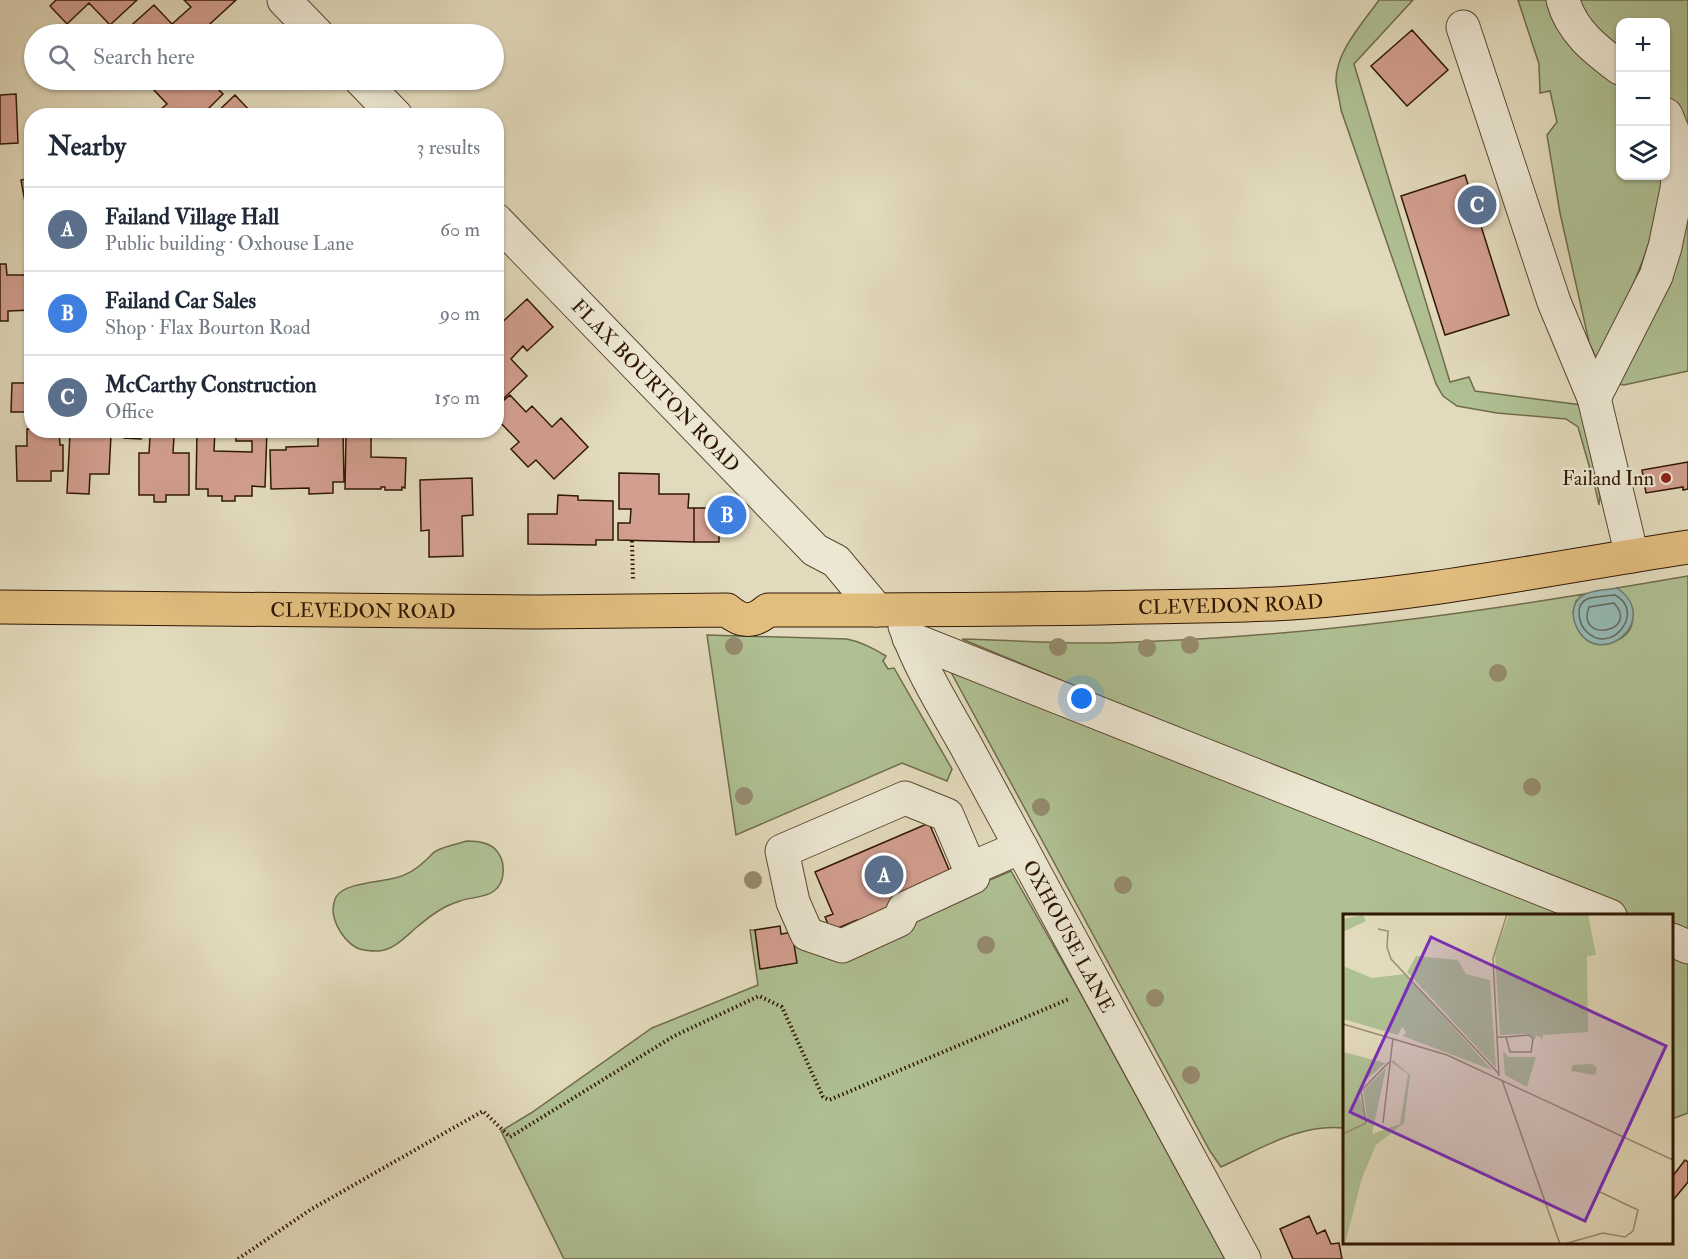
<!DOCTYPE html>
<html lang="en">
<head>
<meta charset="utf-8">
<style>
	:root { --surface:#fff; --page:#f2f2f3; --text:#1f2937; --muted:#747a83; --line:#e0e1e3; --accent:#db2777 }
	body { margin:0; font-family:"IM FELL Double Pica",serif; background:var(--page); color:var(--text) }
	.controls { position:absolute; right:18px; top:18px; display:grid; overflow:hidden; border-radius:12px; box-shadow:0 2px 4px #0004 }
	.controls button { width:54px; height:54px; display:grid; place-items:center; padding:0; border:0; border-bottom:2px solid var(--line); background:var(--surface); color:var(--text); font:30px sans-serif }
	.you { position:absolute; left:1082px; top:699px; width:21px; height:21px; margin:-15px; border:4px solid #fff; border-radius:50%; background:#1a73e8; box-shadow:0 0 0 9px #1a73e833 }
	.badge { display:grid; place-items:center; width:39px; height:39px; border-radius:50%; background:var(--accent); color:#fff; font-size:20px; font-weight:700 }
	.pin { position:absolute; translate:-50% -50%; border:3px solid #fff; box-shadow:0 2px 6px #0006 }
	.list { margin:0; padding:0; list-style:none }
	h2 { display:flex; justify-content:space-between; align-items:center; height:78px; margin:0; padding:0 24px; font-size:26px }
	h2 small { font-size:20px; font-weight:400; color:var(--muted) }
	.list li { display:grid; grid-template-columns:39px 1fr auto; gap:18px; align-items:center; box-sizing:border-box; height:84px; padding:0 24px; border-top:2px solid var(--line) }
	.list b { display:block; font-size:22px; white-space:nowrap }
	.list p { margin:0; font-size:20px; white-space:nowrap; color:var(--muted) }
	.list em { font-size:20px; font-style:normal; color:var(--muted) }
	.icon { flex:none; width:33px; height:33px; fill:none; stroke:currentColor; stroke-width:2; stroke-linecap:round; stroke-linejoin:round }
	.map { position:relative; flex:none; width:1688px; height:1259px; overflow:hidden }
	.search { position:absolute; background:var(--surface); box-shadow:0 2px 4px #0004; left:24px; top:24px; width:480px; height:66px; display:flex; align-items:center; gap:15px; box-sizing:border-box; padding:0 21px; border-radius:33px; color:var(--muted); font-size:22px }
	.panel { position:absolute; background:var(--surface); box-shadow:0 2px 4px #0004; left:24px; top:108px; width:480px; height:330px; border-radius:24px }
	.map>svg:first-child { display:block }
	.green { fill:#afc093; stroke:#706c4c; stroke-width:1.5 }
	.water { fill:#95bab5; stroke:#6d796e; stroke-width:1.5 }
	.lines { fill:none; stroke-linecap:round; stroke-linejoin:round }
	.shore { stroke:#62685c; stroke-width:1.5 }
	.building { fill:#d29e8f; stroke:#301704; stroke-width:1.5 }
	.minor-casing { stroke:#5c4832; stroke-width:35 }
	.major-casing { stroke:#301704; stroke-width:35 }
	.path { stroke:#301704; stroke-width:4; stroke-dasharray:1.5 3; stroke-linecap:butt }
	.minor { stroke:#ece7d3; stroke-width:33 }
	.major { stroke:#e1bd7e; stroke-width:33 }
	.tree { fill:#958b6e }
	.poi-dot { fill:#8f2418; stroke:#ece7d3; stroke-width:2 }
	.labels { text-anchor:middle; dominant-baseline:central; stroke-width:4.5; stroke-linejoin:round; paint-order:stroke }
	.street-label { font-size:20px; fill:#301704; stroke:#ece7d3 }
	.poi-label { font-size:20px; fill:#301704; stroke:#ece7d3; text-anchor:end }
	.inset-road { fill:none; stroke:#9b8c72; stroke-width:1.5 }
	.view { fill:#7b2cbf; fill-opacity:0.15; stroke:#7b2cbf; stroke-width:3 }
	.inset-edge { fill:none; stroke:#301704; stroke-width:3 }
</style>
</head>
<body>
<div class="map">
<svg width="1688" height="1259" viewBox="0 0 1688 1259">
	<rect width="100%" height="100%" fill="#e2dabc"/>
	<filter id="stains"><feTurbulence type="fractalNoise" baseFrequency=".00333" numOctaves="4"/><feColorMatrix values="0 0 0 0 .2 0 0 0 0 .09 0 0 0 0 .02 0 0 0 .5 -.17"/></filter>
	<radialGradient id="worn" r=".72"><stop offset=".6" stop-color="#630" stop-opacity="0"/><stop offset="1" stop-color="#630" stop-opacity=".3"/></radialGradient>
	<!-- green -->
	<path class="green" d="M1379 0H1413L1354 64 1450 382 1469 377 1475 391 1582 405 1600 497 1599 505 1594 483 1578 427 1566 419 1497 413 1457 406 1443 396 1436 384 1341 110C1340 101 1337 91 1336 82 1335 52 1363 23 1379 0Z
		M1518 0H1553L1620 82V176H1664C1657 241 1626 302 1597 360L1589 342 1560 213 1547 135 1557 122 1550 91 1540 93 1539 64Z
		M1571 0H1688V371L1624 385 1613 383 1651 303 1670 104 1666 99V22H1620V59Z
		M1688 576V943L1672 936V916L1623 915 962 639C1010 640 1059 644 1108 643 1267 639 1427 620 1584 594L1576 601 1573 612 1590 642C1614 647 1640 636 1630 607 1627 598 1625 594 1617 588Z
		M707 635 847 639C862 642 873 648 886 656L883 661 888 669 894 668 952 769 947 781 902 763 736 835Z
		M945 661 1575 915 1344 916V1128C1301 1123 1260 1149 1221 1167L1210 1151Z
		M467 841C477 841 489 842 496 850 506 861 506 882 494 891 485 898 471 897 460 901 443 906 430 916 417 927 405 937 395 949 379 951 372 951 363 951 357 948 341 939 327 915 336 897 343 883 381 882 395 878 408 875 417 869 426 860 430 857 432 853 436 851 445 846 457 844 467 841Z
		M1011 871 1077 987 1225 1259H564L501 1131 531 1113 652 1028 758 985 750 930H755L761 969 796 963 792 932 842 954 924 908Z
		M1672 954 1688 961V1113L1672 1119Z"/>
	<!-- water -->
	<path class="water" d="M1617 588C1662 619 1602 670 1578 630 1574 623 1572 615 1574 607 1579 589 1601 591 1617 588Z"/>
	<g class="lines">
		<!-- shore -->
		<path class="shore" d="M1615 595C1646 611 1612 656 1587 632 1579 625 1574 605 1587 599 1595 596 1607 596 1615 595Z
			M1614 603C1641 632 1575 644 1589 607Z"/>
	</g>
	<!-- building -->
	<path class="building" d="M56 0H137L110 25 89 3 67 24 50 6Z
		M184 0H236L199 34H127L124 32 154 5 172 24 191 7Z
		M1412 30 1448 70 1407 106 1371 66Z
		M163 80H209L223 94 201 116H167L161 109 167 104 153 89Z
		M16 94 18 143 0 144V95Z
		M235 95 251 112 248 116H213Z
		M1465 175 1509 315 1445 335 1401 196Z
		M32 178V206L26 207 21 180Z
		M0 264H6L7 275H32V310L8 311V321H0Z
		M527 299 553 327 527 351 523 346 511 359 527 376 502 400 496 394V328Z
		M12 383H27V412H11Z
		M510 395 526 412 532 406 552 427 561 418 588 447 554 479 536 460 528 467 511 449 519 442 496 418V407Z
		M27 429H32V430H59L60 445H63V471H51V481H17L16 446H27Z
		M124 430H141V439L124 438Z
		M197 430H215L214 451 252 452V441H236V430H267L265 487 252 486V496H235V501H222V496H208V489H196Z
		M318 430H343L344 482H333V493L309 494V488L271 489 270 450H286V447L318 446Z
		M70 433 111 435 109 474H90L89 494 67 493Z
		M346 436 371 437V457L406 458 405 488 402 487V490H385V487H381V489H345Z
		M150 437H174L173 453H189V495H166V502H154V495H139V453H149Z
		M1688 462V489L1683 490V487L1646 493 1642 470Z
		M619 473 659 474V494H689L688 508H694V542L618 540V523H630L631 509H619Z
		M472 478 473 515 462 516 463 556 429 557V530L421 531 420 480Z
		M558 495 578 496V500L613 501V540H596V545L528 544V514H557Z
		M694 508H719V542H694Z
		M929 823 953 879 863 932 857 920 831 931 825 917 833 914 815 872Z
		M780 926 781 934 792 932 797 963 760 969 755 930Z
		M1685 1160 1688 1162V1182L1674 1199 1672 1197V1177Z
		M1309 1216 1317 1234 1325 1230 1331 1244 1339 1243 1342 1259H1293L1280 1229Z"/>
	<g class="lines">
		<!-- minor casing -->
		<g class="minor-casing">
			<g id="minor">
				<path d="M284 0 317 34"/>
				<path d="M1563 0C1571 31 1596 50 1620 68"/>
				<path d="M1463 27 1554 302 1594 398 1632 556"/>
				<path d="M361 80 396 116"/>
				<path id="s1" d="M496 220 815 550 836 561 877 610"/>
				<path d="M1594 398 1656 276 1665 247 1677 189 1678 174 1677 153 1672 130 1666 115"/>
				<path id="s2" d="M905 626C920 668 943 705 965 744L1244 1259"/>
				<path d="M909 638 1610 916"/>
				<path d="M970 869 973 877 904 909 899 920 842 946 807 934 793 902 782 851 905 798 947 815 970 869 1021 847"/>
				<path d="M1672 940 1688 947"/>
			</g>
		</g>
		<!-- major casing -->
		<g class="major-casing">
			<g id="major">
				<path id="s3" d="M0 607 537 612 727 610C742 623 753 623 768 610 893 610 1019 610 1144 607 1187 606 1231 606 1274 604 1413 597 1550 568 1688 547"/>
			</g>
		</g>
		<!-- path -->
		<path class="path" d="M632 541 633 581
			M238 1259 310 1210 483 1111 510 1137 674 1036 759 996 782 1007 823 1097 829 1100 1069 999"/>
		<!-- minor -->
		<use href="#minor" class="minor"/>
		<!-- major -->
		<use href="#major" class="major"/>
	</g>
	<!-- trees -->
	<g class="tree">
		<circle cx="1190" cy="645" r="9"/>
		<circle cx="734" cy="646" r="9"/>
		<circle cx="1058" cy="647" r="9"/>
		<circle cx="1147" cy="648" r="9"/>
		<circle cx="1498" cy="673" r="9"/>
		<circle cx="1532" cy="787" r="9"/>
		<circle cx="744" cy="796" r="9"/>
		<circle cx="1041" cy="807" r="9"/>
		<circle cx="753" cy="880" r="9"/>
		<circle cx="1123" cy="885" r="9"/>
		<circle cx="986" cy="945" r="9"/>
		<circle cx="1155" cy="998" r="9"/>
		<circle cx="1191" cy="1075" r="9"/>
	</g>
	<!-- markers -->
	<circle class="poi-dot" cx="1666" cy="478" r="6"/>
	<g class="labels">
		<!-- street labels -->
		<g class="street-label">
			<text stroke="none"><textPath href="#s1" startOffset="230">FLAX BOURTON ROAD</textPath></text>
			<text stroke="none"><textPath href="#s3" startOffset="1236">CLEVEDON ROAD</textPath></text>
			<text stroke="none"><textPath href="#s3" startOffset="363">CLEVEDON ROAD</textPath></text>
			<text stroke="none"><textPath href="#s2" startOffset="351">OXHOUSE LANE</textPath></text>
		</g>
		<!-- poi labels -->
		<g class="poi-label">
			<text x="1654" y="478">Failand Inn</text>
		</g>
	</g>
	<!-- overview -->
	<g transform="translate(1343 914)">
		<rect width="330" height="330" fill="#e2dabc"/>
		<path d="M166 0H245L253 41 244 42 245 118 200 121 198 129V123L193 122 192 126 186 120 157 121 152 39ZM20 1 23 7 0 18V5ZM73 42 115 46 123 60 147 66 153 154 64 58ZM0 52 29 64 62 60 149 156 60 122 63 118 59 113 55 121 0 105ZM160 137 166 143H193L184 173 162 161ZM0 138 42 149 22 167 16 181 25 211 20 177 43 154 29 220 57 210 65 160 48 148 50 146 67 161 61 209 33 231 19 264 2 330ZM249 150 254 154 252 161 228 157 230 151Z" fill="#afc093"/>
		<path class="inset-road" d="M35 15 45 17 44 33 48 45 156 160M0 110 104 141 330 246M154 123H163L167 138H188L190 125 186 121 163 123M156 162 150 44 164 0M159 166 217 330M40 209 50 124M0 220 23 209 18 177 46 148M221 330 260 319 282 323 290 317 295 296 257 278"/>
		<path class="view" d="M88 23 323 132 242 307 7 198Z"/>
		<rect width="330" height="330" class="inset-edge"/>
	</g>
	<rect width="100%" height="100%" filter="url(#stains)"/>
	<rect width="100%" height="100%" fill="url(#worn)"/>
</svg>
<div class="controls">
<button>+</button>
<button>−</button>
<button><svg class="icon" aria-label="layers" viewBox="0 0 24 24"><path d="M12 4l9 5-9 5-9-5zM3 14l9 5 9-5"/></svg></button>
</div>
<div class="you"></div>
<div class="pin badge" style="left:884px;top:875px;background:#5c6f8a">A</div>
<div class="pin badge" style="left:727px;top:515px;background:#3f7fe0">B</div>
<div class="pin badge" style="left:1477px;top:205px;background:#5c6f8a">C</div>
<div class="search"><svg class="icon" aria-label="search" viewBox="0 0 24 24"><circle cx="10" cy="10" r="6"/><path d="M15 15l6 6"/></svg>Search here</div>
<section class="panel">
<h2>Nearby<small>3 results</small></h2>
<ul class="list">
<li><span class="badge" style="background:#5c6f8a">A</span><div><b>Failand Village Hall</b><p>Public building · Oxhouse Lane</p></div><em>60 m</em></li>
<li><span class="badge" style="background:#3f7fe0">B</span><div><b>Failand Car Sales</b><p>Shop · Flax Bourton Road</p></div><em>90 m</em></li>
<li><span class="badge" style="background:#5c6f8a">C</span><div><b>McCarthy Construction</b><p>Office</p></div><em>150 m</em></li>
</ul>
</section>
</div>
</body>
</html>
